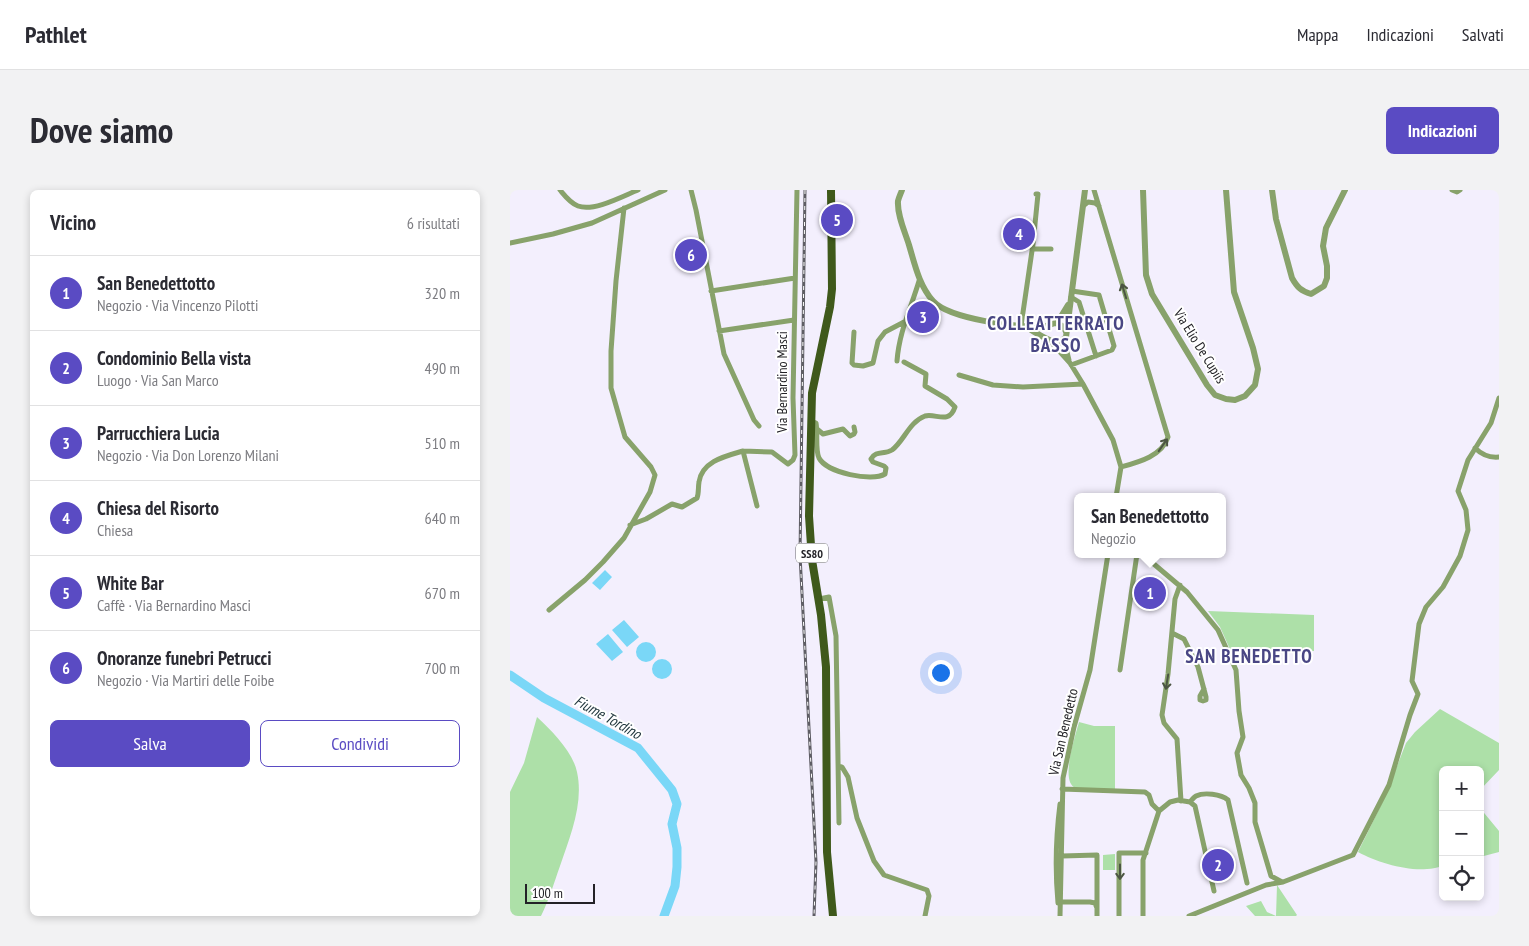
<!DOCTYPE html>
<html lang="it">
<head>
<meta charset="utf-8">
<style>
	:root { --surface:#fff; --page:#f2f2f3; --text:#2b2b33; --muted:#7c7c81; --line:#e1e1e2; --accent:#5a4bc3 }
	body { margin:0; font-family:"PT Sans Narrow",sans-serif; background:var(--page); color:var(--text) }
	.controls { position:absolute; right:15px; bottom:15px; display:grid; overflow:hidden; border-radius:8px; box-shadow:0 2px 8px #0003 }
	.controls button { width:45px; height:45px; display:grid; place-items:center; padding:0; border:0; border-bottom:1px solid var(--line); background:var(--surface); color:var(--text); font:25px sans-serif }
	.scale { position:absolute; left:15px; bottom:12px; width:70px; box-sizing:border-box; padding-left:5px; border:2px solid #232227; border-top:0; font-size:14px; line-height:18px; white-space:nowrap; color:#232227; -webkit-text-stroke:4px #fff; paint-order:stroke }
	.you { position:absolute; left:430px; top:482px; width:18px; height:18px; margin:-12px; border:4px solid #fff; border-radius:50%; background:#1a73e8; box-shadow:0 0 0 8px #1a73e833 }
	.badge { display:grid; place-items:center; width:32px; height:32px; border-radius:50%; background:var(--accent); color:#fff; font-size:16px; font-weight:700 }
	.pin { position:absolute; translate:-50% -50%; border:2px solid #fff; box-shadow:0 1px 5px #0006 }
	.popup { position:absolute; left:564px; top:303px; width:152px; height:65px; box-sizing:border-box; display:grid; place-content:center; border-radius:8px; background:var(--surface); filter:drop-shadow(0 1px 4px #0005); font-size:16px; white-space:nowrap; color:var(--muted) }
	.popup b { font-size:19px; color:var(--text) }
	.popup::after { content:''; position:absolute; left:50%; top:100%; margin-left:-10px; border:10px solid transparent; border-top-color:var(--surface) }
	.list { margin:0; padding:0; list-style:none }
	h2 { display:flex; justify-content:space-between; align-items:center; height:65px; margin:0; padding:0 20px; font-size:21px }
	h2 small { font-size:16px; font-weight:400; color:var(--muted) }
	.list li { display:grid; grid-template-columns:32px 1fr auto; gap:15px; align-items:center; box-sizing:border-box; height:75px; padding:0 20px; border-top:1px solid var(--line) }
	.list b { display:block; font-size:19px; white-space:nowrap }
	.list p { margin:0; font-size:16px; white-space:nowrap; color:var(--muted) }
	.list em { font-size:16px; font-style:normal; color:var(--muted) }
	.actions { display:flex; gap:10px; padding:15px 20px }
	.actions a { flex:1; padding:11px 0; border:1px solid var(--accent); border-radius:8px; text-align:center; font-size:18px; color:var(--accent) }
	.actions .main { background:var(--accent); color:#fff }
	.icon { flex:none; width:28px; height:28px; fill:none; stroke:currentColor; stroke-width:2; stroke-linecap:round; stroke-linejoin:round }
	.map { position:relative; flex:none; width:989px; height:726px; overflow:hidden; border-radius:8px }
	header { display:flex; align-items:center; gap:30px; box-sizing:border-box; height:70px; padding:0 25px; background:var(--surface); border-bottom:1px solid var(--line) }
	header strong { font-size:24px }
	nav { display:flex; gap:28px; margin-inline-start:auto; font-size:18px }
	.intro { display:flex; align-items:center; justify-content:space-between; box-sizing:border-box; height:120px; padding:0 30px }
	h1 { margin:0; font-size:35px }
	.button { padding:12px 22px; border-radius:8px; background:var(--accent); color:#fff; font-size:18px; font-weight:700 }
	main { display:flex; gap:30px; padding:0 30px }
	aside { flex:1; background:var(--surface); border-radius:8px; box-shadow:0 2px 8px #0003 }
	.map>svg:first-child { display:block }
	.green { fill:#ade0a8 }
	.water { fill:#7ad7f7 }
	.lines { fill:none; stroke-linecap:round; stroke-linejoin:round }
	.river { stroke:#7ad7f7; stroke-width:9 }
	.minor { stroke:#88a26b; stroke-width:5 }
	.tertiary { stroke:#88a26b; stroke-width:6 }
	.primary { stroke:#3f591b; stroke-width:8 }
	.rail-casing { stroke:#5e5d64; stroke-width:3 }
	.rail { stroke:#fff; stroke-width:1; stroke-dasharray:4; stroke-linecap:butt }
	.oneway { stroke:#4b5542 }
	.labels { text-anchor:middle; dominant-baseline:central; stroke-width:4; stroke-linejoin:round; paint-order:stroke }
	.shield { fill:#fff; stroke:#656468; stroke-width:1 }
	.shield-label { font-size:12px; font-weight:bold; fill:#232227 }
	.street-label { font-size:14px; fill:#232227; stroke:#fff }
	.water-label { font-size:15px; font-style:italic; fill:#1d333a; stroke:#fff }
	.district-label { font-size:19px; font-weight:bold; letter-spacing:1px; fill:#494684; stroke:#fff }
</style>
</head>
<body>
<header>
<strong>Pathlet</strong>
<nav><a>Mappa</a><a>Indicazioni</a><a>Salvati</a></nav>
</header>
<div class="intro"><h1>Dove siamo</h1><a class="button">Indicazioni</a></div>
<main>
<aside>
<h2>Vicino<small>6 risultati</small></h2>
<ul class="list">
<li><span class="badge">1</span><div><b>San Benedettotto</b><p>Negozio · Via Vincenzo Pilotti</p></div><em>320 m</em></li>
<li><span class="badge">2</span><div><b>Condominio Bella vista</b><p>Luogo · Via San Marco</p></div><em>490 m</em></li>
<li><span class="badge">3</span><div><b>Parrucchiera Lucia</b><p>Negozio · Via Don Lorenzo Milani</p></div><em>510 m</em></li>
<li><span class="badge">4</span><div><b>Chiesa del Risorto</b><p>Chiesa</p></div><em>640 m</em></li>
<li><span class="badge">5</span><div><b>White Bar</b><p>Caffè · Via Bernardino Masci</p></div><em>670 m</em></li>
<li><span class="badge">6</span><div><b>Onoranze funebri Petrucci</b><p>Negozio · Via Martiri delle Foibe</p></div><em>700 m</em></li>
</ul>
<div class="actions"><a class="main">Salva</a><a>Condividi</a></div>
</aside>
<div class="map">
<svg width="989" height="726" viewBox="0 0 989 726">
	<rect width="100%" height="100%" fill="#f3effd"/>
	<!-- green -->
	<path class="green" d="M698 421 804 425V461L723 466 710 437Z
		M930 519 989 553V580L970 600V580H933V676C928 677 922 679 917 679 896 681 866 672 848 662L875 607 896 553 905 542Z
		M27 527C42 541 63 562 67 582 74 613 60 647 50 676 44 693 39 710 31 726H0V602L14 573Z
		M569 532 584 536H605V600C595 599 576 601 566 598 549 593 566 544 569 532Z
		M970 618 989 641V662L970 667Z
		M605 664V680H593V665Z
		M767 695 787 725 786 726H745L736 716 751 711 757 722 766 726Z"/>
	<!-- water -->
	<path class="water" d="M95 380 102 387 90 400 82 393Z
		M114 430 129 447 117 457 102 440Z
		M98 444 113 462 102 471 86 454Z
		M126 462a10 10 0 1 1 20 0a10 10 0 1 1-20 0Z
		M142 479a10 10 0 1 1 20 0a10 10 0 1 1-20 0Z"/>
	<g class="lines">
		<!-- river -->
		<path class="river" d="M0 485 34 508 128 558 162 600 167 614 162 634 167 658V677L165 696 154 726"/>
		<!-- minor -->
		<path class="minor" d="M50 0C55 6 60 13 68 16 84 22 113 6 128 0
			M181 0 186 20 214 164 244 230 249 236
			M584 0 658 247C652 266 629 272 611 277
			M942 0 947 2 950 0
			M573 16 578 12 585 13 589 16
			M0 53 43 44 82 33 155 0
			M522 59H541
			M201 101 285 88
			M561 107 569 112 586 166
			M511 136 523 54 528 4H526
			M209 141 284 130
			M344 142 342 173 344 175 353 176 363 173 368 151 375 142 394 132
			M554 150 559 170
			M542 153 560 173 573 194 603 250 611 277 606 307
			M387 171C389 142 401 118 409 91
			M561 175 602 160 604 156 589 105 562 101
			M449 185 483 195 513 197 573 194
			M301 231 306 233C308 243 305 260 309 268 317 283 362 292 375 284L376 278 374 276 363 272 361 269C366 260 374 265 382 260 394 251 399 232 415 226 426 223 439 235 445 217L437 209 415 196 416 184 394 172
			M307 239 313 244 333 239 340 246 344 244 345 242 344 237
			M965 258C972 265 979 268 989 267
			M247 316 233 261 262 262 278 274 283 270 285 265 283 208 287 0
			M120 335 136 329 162 314 172 317 187 308C189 303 188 298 189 292 192 271 216 266 233 261
			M632 364 677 402 708 440 726 480 729 521 733 547 727 563 731 585 739 598 745 613V632L761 686 772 692
			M670 395 665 409 658 484 652 525 654 533 667 549 671 611
			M309 409 319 407 326 446 329 633
			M39 420 75 390 93 372 114 348 140 302 145 285 141 277 115 247 101 198V161L106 91 114 18
			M662 443 674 449 688 477 696 507V510L693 511 690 510V506L694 499
			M610 480 627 364
			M329 576 332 577 338 587 347 628 364 671 374 685 417 700 419 706 415 726
			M552 599 635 602 639 605 642 614 649 621
			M680 612C681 611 684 607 686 606 694 602 711 604 718 610L737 693
			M552 666 587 665V718
			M551 712H580L585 713 587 718V726
			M548 713C545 681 546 646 550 614
			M550 726 553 588 564 537 580 480 598 364
			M609 726V663H636
			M633 726V670L649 621 660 612 668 610 680 612 685 616 704 701
			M679 726 756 695 773 692 843 665 879 595 900 525 908 504 902 491 909 434 916 417 933 397 950 366 958 340 956 320 948 301 958 270 981 233 989 208"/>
		<!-- tertiary -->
		<path class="tertiary" d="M392 0C391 3 389 7 388 11 387 25 395 42 399 55 405 75 409 95 423 111 439 129 512 139 536 136 540 135 543 133 547 133L554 137 556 142
			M633 0 636 85 642 104 697 195 705 205 716 209 725 210 735 206 745 195 748 179 743 158 724 102 716 0
			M762 0 766 29 782 88C787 97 791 101 801 104L814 96 817 88V76L813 56 816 38 835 0
			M547 133 558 115
			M516 137C525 142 541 153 549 153L556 147 575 0"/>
		<!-- primary -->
		<path class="primary" d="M321 0 322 99 320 117 302 203 299 326 302 370 311 425 316 477 317 662 323 726"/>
		<!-- rail casing -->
		<g class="rail-casing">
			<path id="rail" d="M295 0 290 365 306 672 304 726"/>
		</g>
		<!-- rail -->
		<use href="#rail" class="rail"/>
	</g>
	<!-- one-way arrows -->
	<defs><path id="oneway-shaft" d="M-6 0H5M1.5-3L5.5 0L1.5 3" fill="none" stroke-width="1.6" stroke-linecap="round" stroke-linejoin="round" transform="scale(1.25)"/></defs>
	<g class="oneway">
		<use href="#oneway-shaft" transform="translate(614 101) rotate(-107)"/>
		<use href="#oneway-shaft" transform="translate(653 255) rotate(-55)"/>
		<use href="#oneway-shaft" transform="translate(657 492) rotate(99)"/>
		<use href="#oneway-shaft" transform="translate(610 682) rotate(90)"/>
	</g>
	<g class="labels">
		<!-- shield labels -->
		<rect class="shield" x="286" y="353.5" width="32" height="19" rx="4"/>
		<g class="shield-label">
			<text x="302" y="363">SS80</text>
		</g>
		<!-- street labels -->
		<g class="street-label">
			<text transform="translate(690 156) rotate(58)">Via Elio De Cupiis</text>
			<text transform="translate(272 192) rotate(-90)">Via Bernardino Masci</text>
			<text transform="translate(553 542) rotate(-77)">Via San Benedetto</text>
		</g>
		<!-- water labels -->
		<g class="water-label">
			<text transform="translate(98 527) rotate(29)">Fiume Tordino</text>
		</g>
		<!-- district labels -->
		<g class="district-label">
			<text x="546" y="133">COLLEATTERRATO<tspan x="546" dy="22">BASSO</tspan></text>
			<text x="739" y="466">SAN BENEDETTO</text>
		</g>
	</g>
</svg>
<div class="controls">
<button>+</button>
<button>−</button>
<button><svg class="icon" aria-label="locate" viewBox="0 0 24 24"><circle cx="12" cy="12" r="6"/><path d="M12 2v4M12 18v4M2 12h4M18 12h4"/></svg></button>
</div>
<div class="scale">100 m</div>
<div class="you"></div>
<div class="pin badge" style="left:640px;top:403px">1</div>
<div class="popup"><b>San Benedettotto</b>Negozio</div>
<div class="pin badge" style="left:708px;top:675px">2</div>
<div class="pin badge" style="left:413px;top:127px">3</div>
<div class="pin badge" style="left:509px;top:44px">4</div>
<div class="pin badge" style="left:327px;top:30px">5</div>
<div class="pin badge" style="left:181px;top:65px">6</div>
</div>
</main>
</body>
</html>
